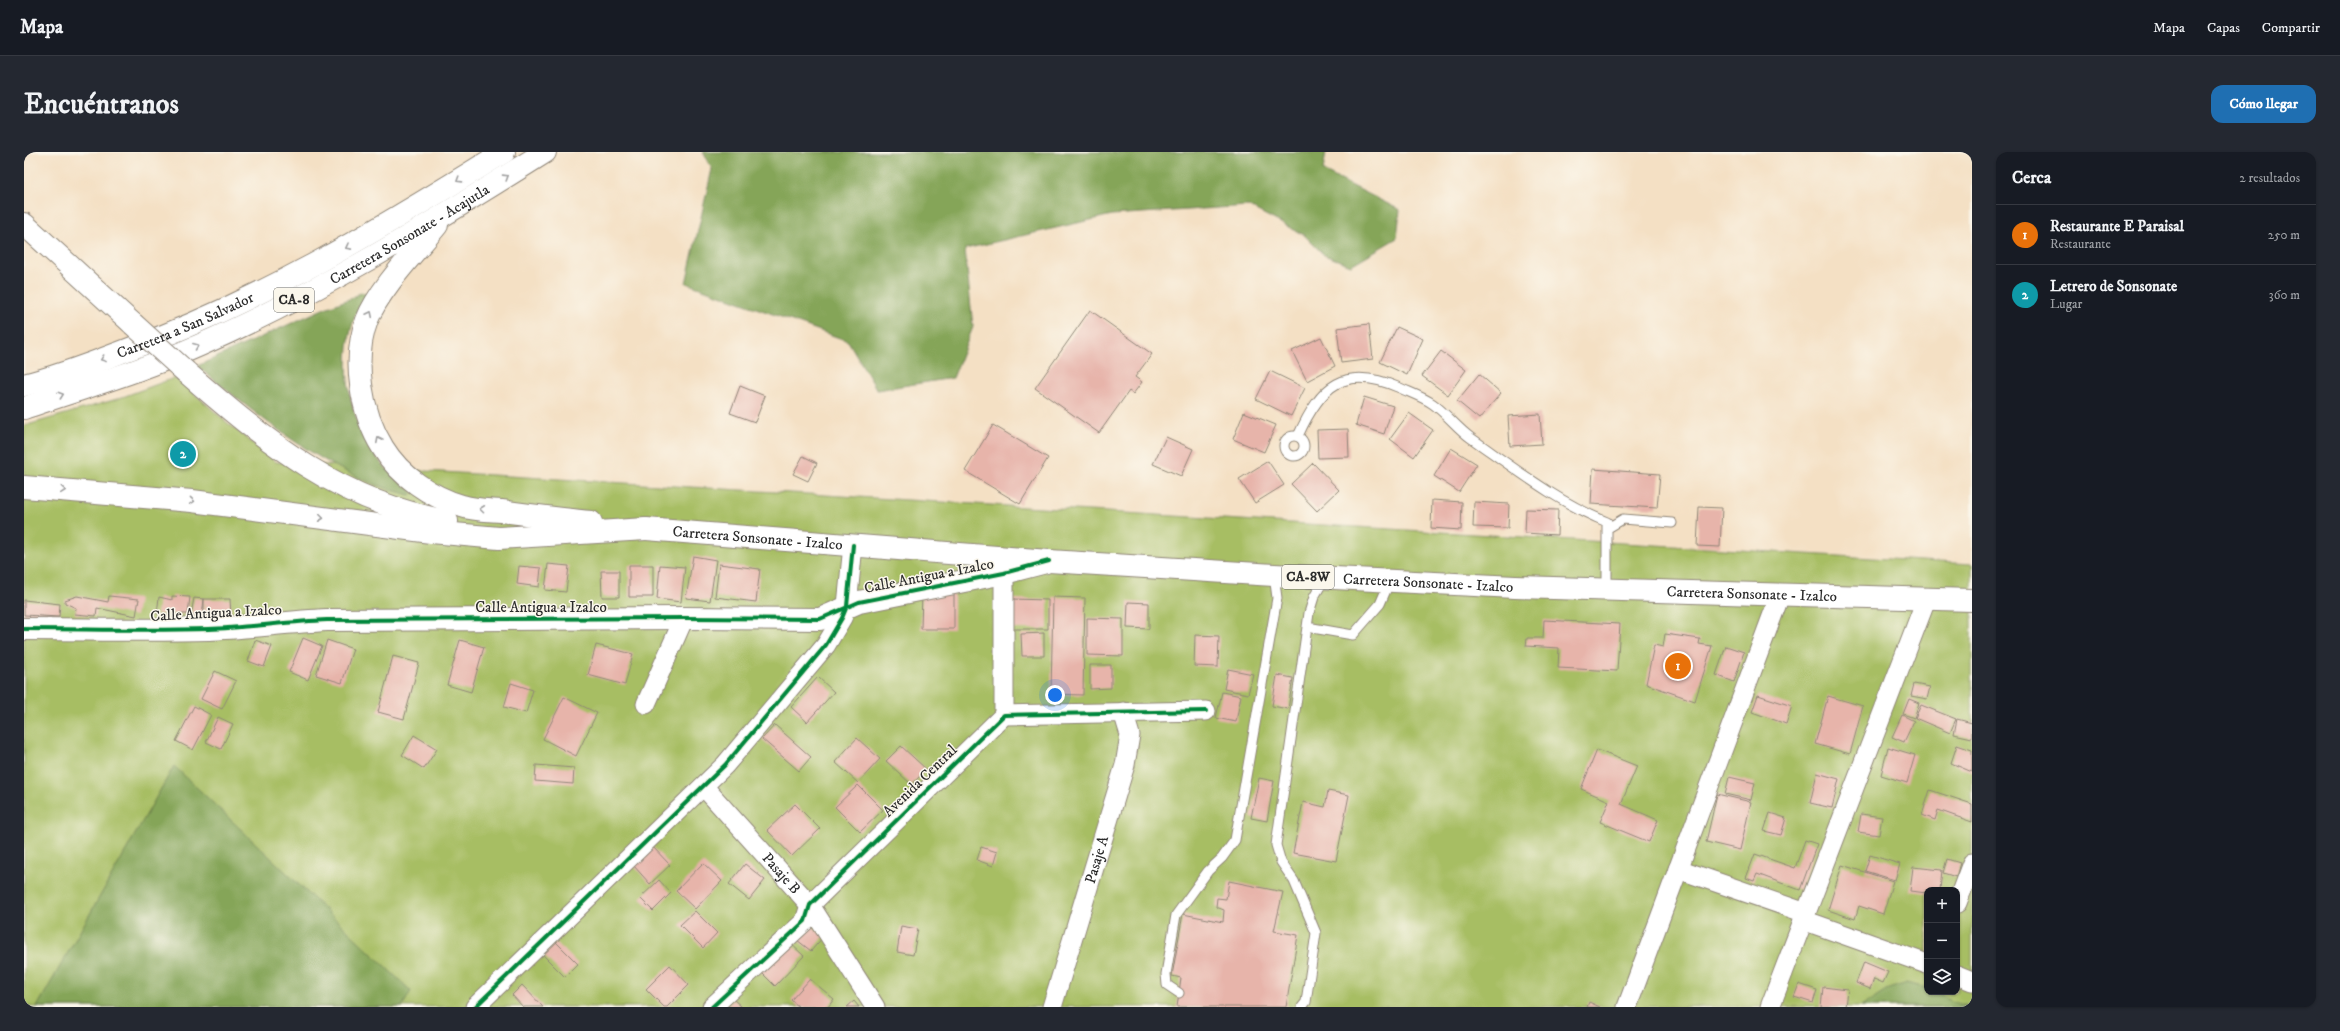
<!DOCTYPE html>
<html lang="es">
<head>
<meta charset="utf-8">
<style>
	:root { --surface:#171b24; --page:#242831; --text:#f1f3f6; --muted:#9ea1a6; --line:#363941; --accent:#1f6fb2 }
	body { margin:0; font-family:"IM FELL DW Pica",serif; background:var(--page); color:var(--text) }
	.controls { position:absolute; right:12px; bottom:12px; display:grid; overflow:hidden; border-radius:8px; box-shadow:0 1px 3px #0004 }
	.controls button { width:36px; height:36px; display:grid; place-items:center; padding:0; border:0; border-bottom:1px solid var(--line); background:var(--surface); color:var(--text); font:20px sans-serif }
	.you { position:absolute; left:1031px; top:543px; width:14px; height:14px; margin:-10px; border:3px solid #fff; border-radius:50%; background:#1a73e8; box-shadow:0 0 0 6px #1a73e833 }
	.badge { display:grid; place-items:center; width:26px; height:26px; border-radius:50%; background:var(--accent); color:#fff; font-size:13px; font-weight:700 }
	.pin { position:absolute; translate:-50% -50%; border:2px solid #fff; box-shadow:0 1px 4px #0006 }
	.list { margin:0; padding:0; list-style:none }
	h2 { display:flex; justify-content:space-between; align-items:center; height:52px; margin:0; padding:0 16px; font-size:17px }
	h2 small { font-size:13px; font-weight:400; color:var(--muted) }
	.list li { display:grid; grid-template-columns:26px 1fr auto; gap:12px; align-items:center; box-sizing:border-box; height:60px; padding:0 16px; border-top:1px solid var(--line) }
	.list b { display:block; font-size:15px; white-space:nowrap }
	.list p { margin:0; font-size:13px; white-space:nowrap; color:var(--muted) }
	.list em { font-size:13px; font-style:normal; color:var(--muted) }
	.icon { flex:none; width:22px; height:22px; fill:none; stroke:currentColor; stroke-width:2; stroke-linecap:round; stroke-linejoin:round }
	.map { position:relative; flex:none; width:1948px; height:855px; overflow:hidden; border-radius:12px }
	header { display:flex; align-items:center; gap:24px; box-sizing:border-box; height:56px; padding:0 20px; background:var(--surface); border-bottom:1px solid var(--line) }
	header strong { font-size:19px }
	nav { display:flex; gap:22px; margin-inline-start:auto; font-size:14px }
	.intro { display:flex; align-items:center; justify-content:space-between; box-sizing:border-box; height:96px; padding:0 24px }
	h1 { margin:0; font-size:28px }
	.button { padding:10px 18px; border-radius:12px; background:var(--accent); color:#fff; font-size:14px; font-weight:700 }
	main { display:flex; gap:24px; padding:0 24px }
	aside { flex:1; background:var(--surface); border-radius:12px; box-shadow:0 1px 3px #0004 }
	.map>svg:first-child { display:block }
	.green { fill:#a7be63; stroke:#697447; fill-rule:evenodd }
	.forest { fill:#85a559; stroke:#586842 }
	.building { fill:#e7b4aa }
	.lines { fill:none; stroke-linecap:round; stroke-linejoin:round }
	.lane-casing { stroke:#908678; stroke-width:11 }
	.street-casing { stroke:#908678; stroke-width:21 }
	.secondary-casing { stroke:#908678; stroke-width:24 }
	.primary-casing { stroke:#908678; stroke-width:24 }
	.highway-casing { stroke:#908678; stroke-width:24 }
	.lane { stroke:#fff; stroke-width:9 }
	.street { stroke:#fff; stroke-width:19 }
	.secondary { stroke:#fff; stroke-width:22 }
	.primary { stroke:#fff; stroke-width:22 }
	.highway { stroke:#fff; stroke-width:22 }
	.highway-bridge-casing { stroke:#908678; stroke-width:24; stroke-linecap:butt }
	.highway-bridge { stroke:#fff; stroke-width:22 }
	.cycleway-casing { stroke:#fbf7ec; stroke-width:6 }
	.cycleway { stroke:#00873e; stroke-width:4 }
	.oneway { stroke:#a0a0a0 }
	.labels { text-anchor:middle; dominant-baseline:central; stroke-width:3; stroke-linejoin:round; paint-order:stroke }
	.shield { fill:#fbf7ec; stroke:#696865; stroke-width:1 }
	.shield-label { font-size:14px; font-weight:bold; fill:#2b2b2b }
	.street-label { font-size:15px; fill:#2b2b2b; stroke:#fbf7ec }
</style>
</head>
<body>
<header>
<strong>Mapa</strong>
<nav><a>Mapa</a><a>Capas</a><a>Compartir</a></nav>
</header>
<div class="intro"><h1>Encuéntranos</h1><a class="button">Cómo llegar</a></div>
<main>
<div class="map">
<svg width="1948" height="855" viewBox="0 0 1948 855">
	<rect width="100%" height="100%" fill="#fbf7ec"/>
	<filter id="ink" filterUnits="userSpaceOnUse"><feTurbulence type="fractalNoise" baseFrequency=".025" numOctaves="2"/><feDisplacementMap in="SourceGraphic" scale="8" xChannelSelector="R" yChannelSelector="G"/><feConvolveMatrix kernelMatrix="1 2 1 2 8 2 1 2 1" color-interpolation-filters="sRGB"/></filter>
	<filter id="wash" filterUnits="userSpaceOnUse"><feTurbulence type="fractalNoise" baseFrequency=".012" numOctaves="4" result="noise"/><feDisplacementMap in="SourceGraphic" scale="16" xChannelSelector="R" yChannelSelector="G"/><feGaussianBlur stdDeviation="0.9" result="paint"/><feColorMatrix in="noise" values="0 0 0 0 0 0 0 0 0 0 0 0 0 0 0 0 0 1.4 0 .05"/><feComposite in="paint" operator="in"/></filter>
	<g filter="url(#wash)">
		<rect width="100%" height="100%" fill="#f4e0c4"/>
		<!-- green -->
		<path class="green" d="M150 226 161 233 200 268 252 310 1948 412V855H0V274L93 247ZM1903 738H1933V840H1903Z"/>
		<!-- forest -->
		<path class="forest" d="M679 0H1302L1299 19 1376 58 1373 86 1327 113 1300 103 1280 83 1224 54 1088 63 941 97 949 175 929 226 853 238 824 189 662 131 688 17Z
			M337 140 342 142C338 151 333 158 330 167 315 213 325 270 355 308 364 320 377 330 388 340L386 343C304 324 236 265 173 214L301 156 328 146Z
			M150 614 387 839 378 855H13Z
			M1882 831 1903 836V840H1914L1929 850 1948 855H1837L1863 838Z"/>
		<g id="blocks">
			<!-- building -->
			<path class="building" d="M1066 158 1128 202 1111 225 1118 230 1109 242 1105 239 1075 281 1011 236Z
				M1345 172 1349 207 1317 211 1313 176Z
				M1373 175 1399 187 1383 223 1356 210Z
				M1297 185 1311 214 1283 229 1268 199Z
				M1417 199 1442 218 1424 243 1398 224Z
				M1246 219 1281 236 1267 264 1232 247Z
				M1455 222 1477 241 1455 267 1433 249Z
				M716 234 741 244 731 270 706 261Z
				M1340 245 1369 254 1360 282 1332 273Z
				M1220 260 1252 273 1240 300 1209 287Z
				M1385 261 1409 278 1390 305 1366 287Z
				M1516 262 1518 292 1486 294 1484 264Z
				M969 273 1024 306 996 352 941 319Z
				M1324 277 1325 305 1294 306 1293 278Z
				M1142 285 1169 297 1157 324 1129 312Z
				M1427 296 1453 312 1435 340 1410 324Z
				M779 304 793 311 784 329 769 322Z
				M1244 309 1260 333 1231 351 1215 327Z
				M1289 311 1315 338 1293 359 1267 332Z
				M1569 317 1636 322 1633 356 1567 352Z
				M1408 348 1438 350 1437 378 1407 376Z
				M1450 350 1485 352 1484 376 1449 375Z
				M1675 355 1698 356 1696 395 1673 394Z
				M1502 357 1534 358 1533 383 1501 381Z
				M669 404 692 408 686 449 662 446Z
				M524 412 545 414 542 440 521 438Z
				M695 412 736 417 732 450 691 445Z
				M605 413H629V445H605Z
				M636 413 661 415 657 450 633 447Z
				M495 414 517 416 515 435 493 432Z
				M577 419H595V445H578Z
				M898 440H930V477H897Z
				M53 444 84 450 85 444 115 447 112 464 73 456 72 464 51 462 52 456 41 451V448Z
				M148 444 166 445 164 462H133L135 445 148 448Z
				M1029 445 1061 446 1059 543 1027 542Z
				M170 446 180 447 178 464 167 463Z
				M180 447H206L207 463H180Z
				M988 447 1024 448V477H988Z
				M0 448 36 452 35 465 0 463Z
				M1104 450 1125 451V477L1103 476Z
				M1063 466 1099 467V504L1063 503Z
				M1520 468 1596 472 1593 519 1534 516 1535 496 1502 494 1503 486H1519Z
				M1020 481V504H998L997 482Z
				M1641 482 1676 487 1675 492 1688 494 1671 549 1622 532 1630 493 1639 495Z
				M1171 483 1195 484 1194 515 1170 514Z
				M279 486 298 494 284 528 265 520Z
				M231 488 248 494 240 515 224 509Z
				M303 488 329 497 318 531 292 523Z
				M436 488 460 495 447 540 423 533Z
				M572 493 609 502 601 533 564 523Z
				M1702 494 1720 500 1710 530 1692 523Z
				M369 504 395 511 380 567 354 560Z
				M1066 513H1087V536L1066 537Z
				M1204 517 1229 522 1224 542 1200 537Z
				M191 519 212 529 198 557 177 547Z
				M1253 523 1269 526 1264 557 1248 554Z
				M794 525 810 540 783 570 767 555Z
				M487 531 509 538 502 561 480 555Z
				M1890 532 1906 535 1903 547 1887 544Z
				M1198 540 1217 544 1212 570 1192 566Z
				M1734 543 1768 554 1762 572 1728 560Z
				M1804 544 1839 554 1826 602 1791 592Z
				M540 545 573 561 552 604 519 587Z
				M1885 547 1895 551 1890 566 1879 562Z
				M1897 553 1932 567 1926 581 1891 566Z
				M170 554 187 563 169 598 152 589Z
				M1878 563 1890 569 1880 590 1868 585Z
				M194 565 209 572 197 597 182 590Z
				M1933 567 1948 571V586L1930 582Z
				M751 573 787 605 775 619 738 587Z
				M390 583 413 597 400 617 378 603Z
				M833 586 856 607 834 631 811 610Z
				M1933 593 1948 598V620L1927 611Z
				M877 594 902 617 888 633 862 609Z
				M1864 595 1891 603 1883 631 1857 623Z
				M1573 598 1613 614 1597 652 1634 668 1625 690 1576 670 1585 649 1557 637Z
				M512 613 550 616 549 632 511 629Z
				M1793 621 1815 627 1808 656 1786 651Z
				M1705 625 1731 631 1727 648 1701 642Z
				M1235 626 1250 629 1243 669 1227 666Z
				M834 633 859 658 836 680 811 655Z
				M1906 638 1948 652V670L1914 658 1911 668 1898 663Z
				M1304 639 1325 643 1312 709 1269 701 1279 650 1301 655Z
				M1693 642 1727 650 1716 698 1682 690Z
				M771 652 796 677 768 704 743 678Z
				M1746 661 1762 666 1757 683 1740 679Z
				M1837 662 1858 665 1855 683 1834 680Z
				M1781 688 1793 692 1776 738 1733 722 1730 729 1722 726 1731 702 1771 716Z
				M628 694 646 713 626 732 609 713Z
				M957 695 973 700 969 714 953 708Z
				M1846 703 1876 712 1871 728 1841 719Z
				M1923 707 1936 711 1932 725 1919 721Z
				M679 711 698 729 671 757 652 739Z
				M721 712 741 728 725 748 705 732Z
				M1818 713 1869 729 1859 762 1835 754 1831 767 1804 758Z
				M1889 715 1918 718 1916 738H1903V741L1886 739Z
				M635 728 647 741 629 759 616 746Z
				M1205 729 1259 740 1250 779 1274 783 1262 855H1153L1157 826 1148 824 1159 762 1199 770 1200 758 1192 755 1193 746 1202 747Z
				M671 759 693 781 679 796 656 773Z
				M786 773 800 784 787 799 773 788Z
				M877 774 894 777 889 803 873 800Z
				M764 789 780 804 751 834 736 819Z
				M532 790 554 812 541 825 519 803Z
				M1840 810 1864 820 1859 831 1850 827 1846 837 1832 831Z
				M646 813 665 833 643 855H640L622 837Z
				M786 827 810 847 804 855H775L767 848Z
				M1775 832 1793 838 1789 851 1770 845Z
				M498 833 519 855H499L488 843Z
				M1799 835 1824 838 1822 855H1797Z
				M709 847 718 855H702Z
				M830 849 835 855H823Z
				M1565 850 1576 855H1563Z"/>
		</g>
	</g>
	<g filter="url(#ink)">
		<use href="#blocks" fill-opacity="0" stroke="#908678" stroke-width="1"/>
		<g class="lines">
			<!-- lane casing -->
			<g class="lane-casing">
				<path id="lane" d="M1260 294a10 10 0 1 1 20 0a10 10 0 1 1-20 0Z
					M1274 284C1297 233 1320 212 1376 236 1387 241 1399 245 1409 252 1423 262 1433 276 1447 286 1490 316 1535 351 1583 370V438
					M1584 376 1599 367 1648 371
					M1283 475 1329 483 1356 452 1366 429
					M1155 841 1143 833 1142 822 1152 763 1184 719 1198 706 1211 688 1253 446 1250 423
					M1278 855 1282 850 1292 781 1270 729 1257 710 1252 693 1285 461 1290 445 1301 426"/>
			</g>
			<!-- street casing -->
			<g class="street-casing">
				<g id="street">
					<path d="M980 421V563"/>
					<path d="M622 552 660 466"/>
					<path id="s1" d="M680 635 786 753 851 855"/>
					<path d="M1654 717 1782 761"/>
					<path d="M1933 751 1948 711"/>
					<path d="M1779 768 1903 812"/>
					<path d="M1933 823 1948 829"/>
					<path d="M451 855 701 613 802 493 818 466 823 454 829 393"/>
					<path d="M688 855 781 769 786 753 980 563 1182 559"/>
					<path id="s2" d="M1028 855 1101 613 1106 583 1099 560"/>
					<path d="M1603 855 1756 443"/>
					<path d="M1746 855 1902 448"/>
				</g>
			</g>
			<!-- secondary casing -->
			<g class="secondary-casing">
				<path id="secondary" d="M0 477C62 477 124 479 185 477 225 475 264 470 303 468L660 466 796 467 835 450 980 421 1022 410"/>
			</g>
			<!-- primary casing -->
			<g class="primary-casing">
				<g id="primary">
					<path id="s3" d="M622 377 1025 409 1250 423 1491 435 1948 448"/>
				</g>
			</g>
			<!-- highway casing -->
			<g class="highway-casing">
				<g id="highway">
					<path d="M0 72 109 172"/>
					<path d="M413 73C392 99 355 137 343 168 328 207 337 261 359 296 376 324 407 345 438 354 450 358 465 358 477 359 507 363 537 367 567 370"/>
					<path d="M162 220C241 289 317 351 423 369"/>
					<path id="s4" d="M0 233C32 225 64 213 95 201 234 151 355 78 480 0"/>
					<path id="s5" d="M0 256C59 236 120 218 176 193 297 140 410 70 521 0"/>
					<path d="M0 335 168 349 407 380 475 386 622 377"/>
				</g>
			</g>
			<!-- lane -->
			<use href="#lane" class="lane"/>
			<!-- street -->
			<use href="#street" class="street"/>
			<!-- secondary -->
			<use href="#secondary" class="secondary"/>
			<!-- primary -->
			<use href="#primary" class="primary"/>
			<!-- highway -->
			<use href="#highway" class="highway"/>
			<!-- highway-bridge casing -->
			<g class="highway-bridge-casing">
				<path id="highway-bridge" d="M109 172 162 220"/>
			</g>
			<!-- highway-bridge -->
			<use href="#highway-bridge" class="highway-bridge"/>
			<!-- cycleway casing -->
			<g class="cycleway-casing">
				<path id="cycleway" d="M0 477C62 477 124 479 185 477 225 475 264 470 303 468L660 466 796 467 835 450 980 421 1025 409
					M451 855 701 613 802 493 818 466 823 454 829 393
					M688 855 781 769 786 753 980 563 1182 559"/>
			</g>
			<!-- cycleway -->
			<use href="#cycleway" class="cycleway"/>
		</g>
		<!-- one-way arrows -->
		<defs><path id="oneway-chevron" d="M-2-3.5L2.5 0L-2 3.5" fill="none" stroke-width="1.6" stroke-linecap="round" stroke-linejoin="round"/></defs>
		<g class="oneway">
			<use href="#oneway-chevron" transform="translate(482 25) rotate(-32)"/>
			<use href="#oneway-chevron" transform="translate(435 28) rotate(148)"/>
			<use href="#oneway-chevron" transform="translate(324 95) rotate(152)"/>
			<use href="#oneway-chevron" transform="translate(346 162) rotate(-64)"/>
			<use href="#oneway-chevron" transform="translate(172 194) rotate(-22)"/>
			<use href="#oneway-chevron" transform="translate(79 207) rotate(160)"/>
			<use href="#oneway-chevron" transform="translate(37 243) rotate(-19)"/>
			<use href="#oneway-chevron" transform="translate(355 288) rotate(-117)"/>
			<use href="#oneway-chevron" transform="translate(39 338) rotate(5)"/>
			<use href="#oneway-chevron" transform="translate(168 349) rotate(6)"/>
			<use href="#oneway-chevron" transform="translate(458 357) rotate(-173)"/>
			<use href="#oneway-chevron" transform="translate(297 366) rotate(7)"/>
		</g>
	</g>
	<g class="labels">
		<!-- shield labels -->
		<g class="shield">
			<rect x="250" y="136" width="40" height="24" rx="3"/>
			<rect x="1258" y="413" width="52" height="24" rx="3"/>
		</g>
		<g class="shield-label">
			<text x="270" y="148">CA-8</text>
			<text x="1284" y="425">CA-8W</text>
		</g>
		<!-- street labels -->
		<g class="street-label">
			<text stroke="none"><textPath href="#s5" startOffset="424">Carretera Sonsonate - Acajutla</textPath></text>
			<text stroke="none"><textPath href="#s4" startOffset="172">Carretera a San Salvador</textPath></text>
			<text stroke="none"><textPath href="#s3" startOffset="112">Carretera Sonsonate - Izalco</textPath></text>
			<text transform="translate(905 424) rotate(-11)">Calle Antigua a Izalco</text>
			<text stroke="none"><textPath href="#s3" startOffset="784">Carretera Sonsonate - Izalco</textPath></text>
			<text stroke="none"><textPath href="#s3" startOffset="1108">Carretera Sonsonate - Izalco</textPath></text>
			<text x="517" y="455">Calle Antigua a Izalco</text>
			<text transform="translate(192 461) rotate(-3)">Calle Antigua a Izalco</text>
			<text transform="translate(896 629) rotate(-44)">Avenida Central</text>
			<text stroke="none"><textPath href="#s2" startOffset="154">Pasaje A</textPath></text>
			<text stroke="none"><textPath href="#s1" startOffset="116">Pasaje B</textPath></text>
		</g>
	</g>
</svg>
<div class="controls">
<button>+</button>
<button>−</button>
<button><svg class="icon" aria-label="layers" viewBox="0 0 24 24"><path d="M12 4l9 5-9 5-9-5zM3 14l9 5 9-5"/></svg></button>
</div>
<div class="you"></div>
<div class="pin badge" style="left:1654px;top:514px;background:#e8710a">1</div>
<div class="pin badge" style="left:159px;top:302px;background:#0f9aa8">2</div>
</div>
<aside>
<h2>Cerca<small>2 resultados</small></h2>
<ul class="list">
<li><span class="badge" style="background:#e8710a">1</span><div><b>Restaurante E Paraisal</b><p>Restaurante</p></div><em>250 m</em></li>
<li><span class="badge" style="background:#0f9aa8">2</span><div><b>Letrero de Sonsonate</b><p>Lugar</p></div><em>360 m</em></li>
</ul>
</aside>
</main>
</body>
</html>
